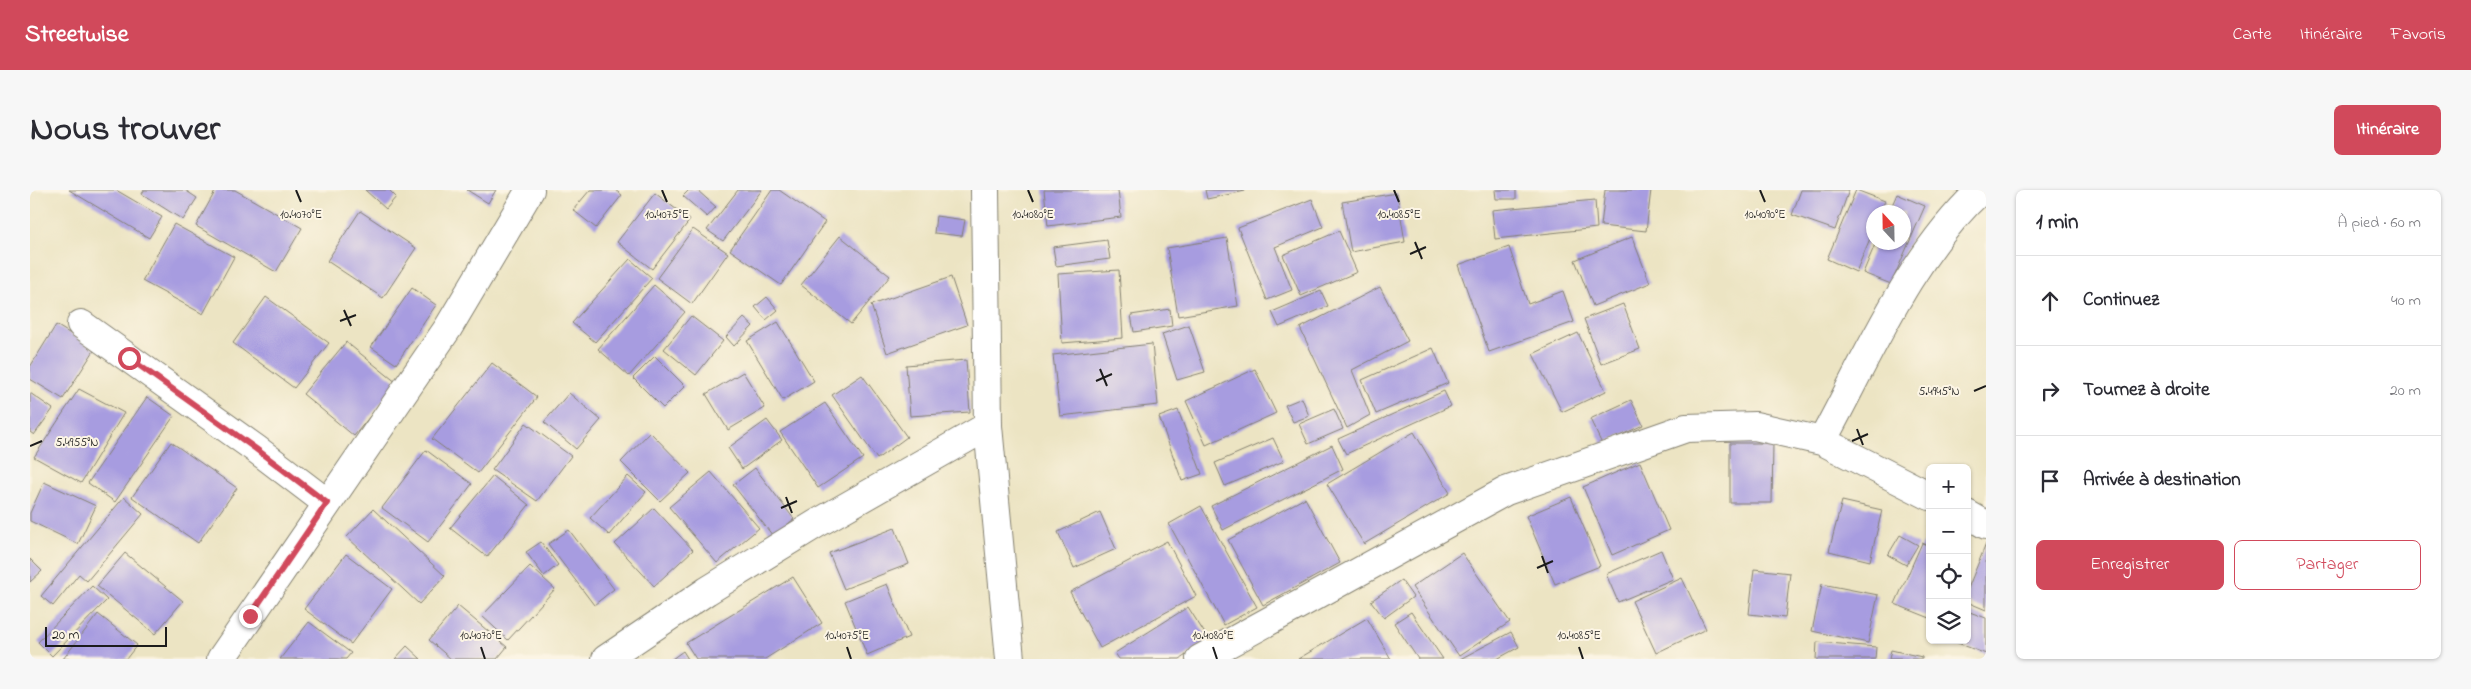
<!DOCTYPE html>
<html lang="fr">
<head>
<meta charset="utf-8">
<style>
	:root { --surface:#fff; --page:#f7f7f7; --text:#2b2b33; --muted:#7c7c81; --line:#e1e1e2; --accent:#d1495b }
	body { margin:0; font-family:"Indie Flower",sans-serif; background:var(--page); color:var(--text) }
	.controls { position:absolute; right:15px; bottom:15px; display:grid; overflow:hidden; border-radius:8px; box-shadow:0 1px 4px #0004 }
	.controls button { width:45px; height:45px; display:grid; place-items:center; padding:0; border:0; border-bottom:1px solid var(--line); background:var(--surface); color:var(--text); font:25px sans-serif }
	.compass { position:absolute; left:1836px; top:15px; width:45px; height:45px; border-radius:50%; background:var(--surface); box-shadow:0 1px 4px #0004; rotate:338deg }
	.scale { position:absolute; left:15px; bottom:12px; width:122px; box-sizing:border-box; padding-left:5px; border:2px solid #1c1c1c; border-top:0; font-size:14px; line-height:18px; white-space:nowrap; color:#1c1c1c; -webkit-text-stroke:4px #fcf5e5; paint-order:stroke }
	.stop { position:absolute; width:15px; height:15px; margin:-11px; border:4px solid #d1495b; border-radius:50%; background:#fff }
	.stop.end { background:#d1495b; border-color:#fff; box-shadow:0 1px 5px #0008 }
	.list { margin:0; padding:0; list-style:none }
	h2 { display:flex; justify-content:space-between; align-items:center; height:65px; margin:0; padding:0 20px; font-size:21px }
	h2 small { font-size:16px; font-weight:400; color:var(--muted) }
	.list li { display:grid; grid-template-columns:32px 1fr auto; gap:15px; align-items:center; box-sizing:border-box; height:90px; padding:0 20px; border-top:1px solid var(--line) }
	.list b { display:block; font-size:19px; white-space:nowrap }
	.list em { font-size:16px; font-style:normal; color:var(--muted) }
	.actions { display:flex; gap:10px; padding:15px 20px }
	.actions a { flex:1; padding:11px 0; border:1px solid var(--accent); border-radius:8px; text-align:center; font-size:18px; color:var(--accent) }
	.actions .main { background:var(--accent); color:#fff }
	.icon { flex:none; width:28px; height:28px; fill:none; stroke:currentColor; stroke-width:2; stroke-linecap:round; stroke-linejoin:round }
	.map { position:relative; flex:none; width:1956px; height:469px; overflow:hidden; border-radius:8px }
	header { display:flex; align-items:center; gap:30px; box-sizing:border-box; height:70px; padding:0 25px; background:var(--accent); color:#fff }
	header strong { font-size:24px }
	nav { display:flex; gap:28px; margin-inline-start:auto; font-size:18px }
	.intro { display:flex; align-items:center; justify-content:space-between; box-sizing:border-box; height:120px; padding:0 30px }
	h1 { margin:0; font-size:35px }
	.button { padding:12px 22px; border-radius:8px; background:var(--accent); color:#fff; font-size:18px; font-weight:700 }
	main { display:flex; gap:30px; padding:0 30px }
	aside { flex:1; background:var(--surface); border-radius:8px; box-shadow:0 1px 4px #0004 }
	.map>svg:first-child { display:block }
	.building { fill:#a79ce0 }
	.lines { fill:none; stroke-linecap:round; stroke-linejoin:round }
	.minor-casing { stroke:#848070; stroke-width:30 }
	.tertiary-casing { stroke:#848070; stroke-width:30 }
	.minor { stroke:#fff; stroke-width:28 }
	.tertiary { stroke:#fff; stroke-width:28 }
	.route { stroke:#d1495b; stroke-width:6 }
	.ticks { fill:none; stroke:#1c1c1c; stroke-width:2 }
	.ticks-label { font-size:12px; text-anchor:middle; fill:#1c1c1c; stroke:#fcf5e5; stroke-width:4; stroke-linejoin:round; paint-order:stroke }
</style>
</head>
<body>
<header>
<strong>Streetwise</strong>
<nav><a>Carte</a><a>Itinéraire</a><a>Favoris</a></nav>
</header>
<div class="intro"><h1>Nous trouver</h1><a class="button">Itinéraire</a></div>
<main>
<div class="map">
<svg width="1956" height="469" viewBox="0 0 1956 469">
	<rect width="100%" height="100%" fill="#fcf5e5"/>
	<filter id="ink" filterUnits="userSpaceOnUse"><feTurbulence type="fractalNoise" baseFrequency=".02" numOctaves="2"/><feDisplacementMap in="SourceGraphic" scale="10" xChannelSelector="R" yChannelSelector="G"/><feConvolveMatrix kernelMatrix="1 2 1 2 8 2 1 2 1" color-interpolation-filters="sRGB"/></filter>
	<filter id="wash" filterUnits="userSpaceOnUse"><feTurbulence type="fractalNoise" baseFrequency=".0096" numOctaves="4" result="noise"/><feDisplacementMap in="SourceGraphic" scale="20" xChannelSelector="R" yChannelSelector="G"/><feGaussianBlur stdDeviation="1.12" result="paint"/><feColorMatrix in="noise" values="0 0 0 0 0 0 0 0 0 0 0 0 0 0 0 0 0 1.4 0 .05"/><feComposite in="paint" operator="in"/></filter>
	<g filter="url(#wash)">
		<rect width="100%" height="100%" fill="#ece4c3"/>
		<g id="blocks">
			<!-- building -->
			<path class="building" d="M39 0H86L132 27 119 48Z
				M114 0H155L167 8 153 30 112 4Z
				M186 0H205L272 38 246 82 166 36Z
				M335 0H359L366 7 356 19Z
				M437 0H466L458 13Z
				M560 0H585L592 5 566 38 543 20Z
				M659 0H667L686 17 677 27 653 6Z
				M708 0H732L693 51 677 40Z
				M742 0H749L795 32 751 95 700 60Z
				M1014 0H1088L1091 27 1018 36Z
				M1175 0H1215V1L1177 9Z
				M1465 0H1486V9H1466Z
				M1575 0H1621L1616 41 1571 36Z
				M1771 0H1819L1805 40 1762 25Z
				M1826 0 1855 11 1850 22H1844V39L1826 82 1797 69Z
				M625 3 660 30 622 79 587 52Z
				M1367 3 1375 52 1321 62 1312 12Z
				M1867 4 1895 16 1861 94 1833 83 1846 52H1874V22H1859Z
				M1282 9 1293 37 1245 57 1262 100 1237 110 1208 38Z
				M1565 10 1567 38 1465 49 1462 20Z
				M330 21 386 58 353 108 297 71Z
				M906 26 935 30 932 46 904 43Z
				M144 34 204 67 173 124 112 91Z
				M663 39 698 63 662 114 627 88Z
				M1309 41 1327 82 1271 106 1253 65Z
				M810 46 860 86 821 134 771 95Z
				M1602 47 1620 93 1563 116 1545 70Z
				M1197 48 1208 116 1148 126 1137 58Z
				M1077 50 1080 69 1026 76 1023 57Z
				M1479 57 1498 114 1533 101 1544 132 1459 162 1428 75Z
				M600 69 622 88 565 152 542 133Z
				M1089 80 1093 148 1032 153 1028 84Z
				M921 87 937 135 857 163 841 115Z
				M624 95 655 122 599 186 568 159Z
				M1350 97 1378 151 1322 180 1340 225 1317 238 1270 138Z
				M382 98 406 115 366 174 341 157Z
				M1291 101 1298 116 1249 137 1242 122Z
				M236 107 299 153 264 198 203 153Z
				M737 107 748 120 736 130 725 117Z
				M1593 114 1610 159 1571 174 1554 129Z
				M1140 119 1142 136 1104 142 1101 125Z
				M661 126 693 151 666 185 634 159Z
				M714 128 723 136 704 156 696 147Z
				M748 132 784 191 753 210 717 151Z
				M26 135 65 159 33 209 0 189V177Z
				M1159 135 1175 182 1147 190 1132 144Z
				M1548 143 1576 201 1532 222 1503 164Z
				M316 152 367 193 324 246 273 204Z
				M1122 154 1128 215 1030 226 1023 165Z
				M1403 158 1418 193 1346 224 1332 190Z
				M625 166 655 196 633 218 603 188Z
				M936 170 940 222 880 226 876 175Z
				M462 173 507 207 448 283 402 249Z
				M1225 179 1246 223 1176 255 1156 211Z
				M713 182 735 218 698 240 676 204Z
				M832 185 877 247 847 269 802 205Z
				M49 199 94 223 51 293 4 267Z
				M1414 201 1421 216 1316 264 1308 249Z
				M0 203 23 219 4 245 0 242Z
				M539 203 571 230 546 259 514 232Z
				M117 207 144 226 85 312 58 293Z
				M1272 208 1279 226 1263 232 1255 215Z
				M1601 210 1613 235 1572 254 1560 229Z
				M795 213 833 268 788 298 750 242Z
				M1304 219 1313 239 1278 254 1269 234Z
				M1148 220 1172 284 1152 291 1129 227Z
				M737 230 752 250 712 279 698 258Z
				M496 233 541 266 507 311 462 280Z
				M620 242 660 283 630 311 591 272Z
				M1384 242 1420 303 1334 354 1297 294Z
				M1243 248 1254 271 1195 296 1185 273Z
				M141 252 207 298 168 353 102 307Z
				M1700 253H1743L1742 313H1700Z
				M1302 255 1313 279 1193 340 1181 316Z
				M396 260 442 294 398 352 352 318Z
				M1610 272 1639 340 1582 365 1553 297Z
				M725 278 764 329 743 346 703 295Z
				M681 282 729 338 687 373 639 317Z
				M463 286 499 315 457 367 420 338Z
				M598 286 616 302 579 345 560 328Z
				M14 292 66 316 48 354 0 331V323Z
				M94 307 113 324 57 391 49 384 23 416 11 406Z
				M1541 307 1570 376 1525 394 1496 326Z
				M1275 308 1310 373 1233 415 1198 350Z
				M1812 311 1852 320 1840 371 1799 361Z
				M1171 316 1227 417 1194 435 1139 334Z
				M624 318 663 360 624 396 585 354Z
				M343 319 415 386 389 414 317 347Z
				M1070 322 1086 359 1044 378 1028 342Z
				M865 338 879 374 814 399 799 363Z
				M539 340 584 399 564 415 518 354Z
				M1870 345 1888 355 1876 375 1858 365Z
				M1137 351 1166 406 1070 458 1040 402Z
				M511 352 528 375 514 386 496 362Z
				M1892 353 1900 356V428L1865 414Z
				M1956 354V420L1937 412V401Z
				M1631 360 1643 389 1588 412 1576 384Z
				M95 363 153 411 125 444 67 396Z
				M1432 363 1480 432 1429 466 1382 397Z
				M316 364 362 399 321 454 274 419Z
				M0 369 12 381 0 392Z
				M500 376 525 399 478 450 452 426Z
				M1724 379 1760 383 1755 428 1719 424Z
				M763 387 792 433 735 469H666L656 453Z
				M1652 388 1676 439 1626 463 1602 411Z
				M1371 390 1383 407 1354 428 1341 411Z
				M857 394 879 447 837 465 815 411Z
				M1792 394 1848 405 1838 453 1782 441Z
				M62 396 77 410 22 466 8 452Z
				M428 416 477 457 467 469H421L399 450Z
				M1158 417 1179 450 1150 469H1089L1085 463Z
				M1937 421 1956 428V464L1920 450H1937Z
				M1381 422 1413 469H1388L1364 433Z
				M68 424 107 455 96 469H33Z
				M1337 428 1361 469H1268Z
				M279 432 321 463 316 469H250Z
				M1481 442 1489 457 1467 469H1430Z
				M1787 452 1846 457 1845 469H1786Z
				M377 456 391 469H365Z
				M1861 460 1892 467V469H1859Z
				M653 461 658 469H642Z"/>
		</g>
	</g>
	<g filter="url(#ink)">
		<use href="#blocks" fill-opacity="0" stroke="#848070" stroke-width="1"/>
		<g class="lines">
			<!-- minor casing -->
			<g class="minor-casing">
				<path id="minor" d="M51 134 226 259 297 313
					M1792 251C1838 167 1880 65 1951 0
					M1937 324 1956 335
					M191 469 418 138 500 0
					M576 469 677 401 786 334 958 236
					M1170 469 1476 301 1656 238 1725 236 1792 251 1900 306"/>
			</g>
			<!-- tertiary casing -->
			<g class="tertiary-casing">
				<path id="tertiary" d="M955 0 958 236 980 469"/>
			</g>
			<!-- minor -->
			<use href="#minor" class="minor"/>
			<!-- tertiary -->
			<use href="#tertiary" class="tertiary"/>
		</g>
	</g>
	<g class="lines" filter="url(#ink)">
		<!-- route -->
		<path class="route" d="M99 168 226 259 297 313 220 426"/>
	</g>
	<!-- ticks -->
	<path class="ticks" d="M266 0 271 12M632 0 637 12M998 0 1003 12M1364 0 1369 12M1730 0 1735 12M1385 52 1392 69M1380 64 1396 57M314 120 321 136M310 131 326 125M1070 179 1077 196M1066 191 1082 184M1944 201 1956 196M1827 239 1833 255M1822 251 1838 244M0 256 12 251M756 307 762 323M751 318 767 311M1512 366 1518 383M1507 378 1523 371M451 457 455 469M817 457 821 469M1183 457 1187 469M1549 457 1553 469"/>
	<g class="ticks-label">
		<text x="271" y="28">10.4070°E</text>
		<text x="637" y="28">10.4075°E</text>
		<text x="1003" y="28">10.4080°E</text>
		<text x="1369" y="28">10.4085°E</text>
		<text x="1735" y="28">10.4090°E</text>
		<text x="1909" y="205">5.4945°N</text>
		<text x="47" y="256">5.4955°N</text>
		<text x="451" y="449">10.4070°E</text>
		<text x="817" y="449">10.4075°E</text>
		<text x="1183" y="449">10.4080°E</text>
		<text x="1549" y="449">10.4085°E</text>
	</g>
</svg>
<div class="controls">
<button>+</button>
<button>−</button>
<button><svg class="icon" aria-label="locate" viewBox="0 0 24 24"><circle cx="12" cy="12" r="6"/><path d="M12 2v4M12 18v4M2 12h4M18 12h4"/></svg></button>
<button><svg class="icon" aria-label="layers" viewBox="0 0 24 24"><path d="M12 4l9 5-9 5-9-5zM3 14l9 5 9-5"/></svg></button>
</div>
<svg class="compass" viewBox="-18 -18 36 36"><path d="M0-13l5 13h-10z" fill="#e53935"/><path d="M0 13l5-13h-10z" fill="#7c7c81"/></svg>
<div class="scale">20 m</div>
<div class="stop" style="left:99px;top:168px"></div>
<div class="stop end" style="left:220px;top:426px"></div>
</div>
<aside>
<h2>1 min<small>À pied · 60 m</small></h2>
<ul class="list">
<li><svg class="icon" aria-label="ahead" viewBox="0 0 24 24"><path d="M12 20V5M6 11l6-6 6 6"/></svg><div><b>Continuez</b></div><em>40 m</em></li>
<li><svg class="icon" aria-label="right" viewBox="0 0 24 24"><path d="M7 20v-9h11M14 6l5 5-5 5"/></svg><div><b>Tournez à droite</b></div><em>20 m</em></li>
<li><svg class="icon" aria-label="arrive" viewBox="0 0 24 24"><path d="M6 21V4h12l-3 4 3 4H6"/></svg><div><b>Arrivée à destination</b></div></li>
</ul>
<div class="actions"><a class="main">Enregistrer</a><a>Partager</a></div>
</aside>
</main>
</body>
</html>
